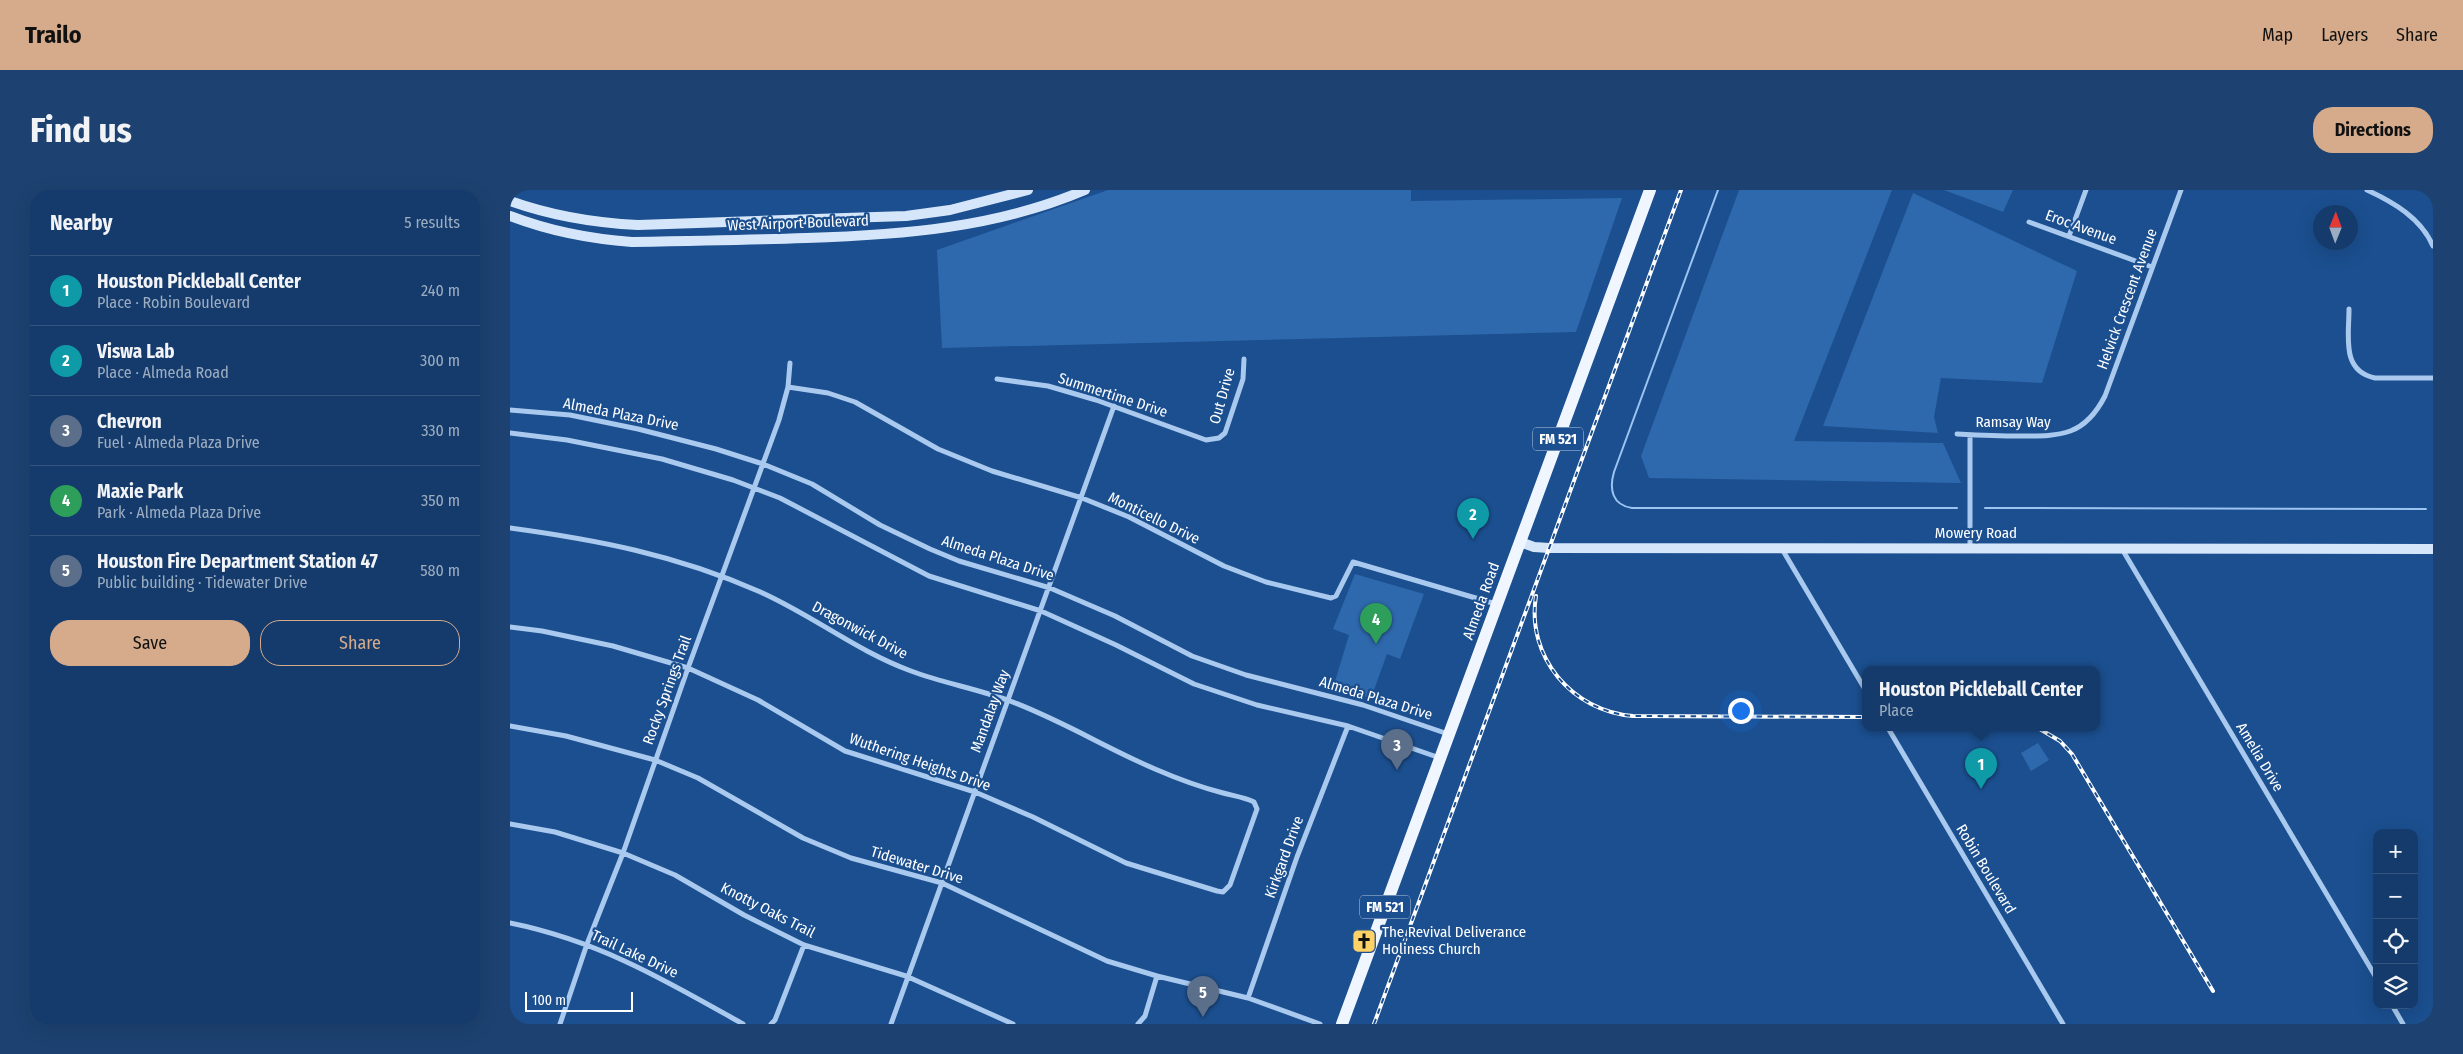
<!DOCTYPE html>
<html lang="en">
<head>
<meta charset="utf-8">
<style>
	:root { --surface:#143b6b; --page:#1d4271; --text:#f1f3f6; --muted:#9dadc1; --line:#33557e; --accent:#d6ab8b }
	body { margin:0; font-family:"Fira Sans Condensed",sans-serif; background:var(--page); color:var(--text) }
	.controls { position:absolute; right:15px; bottom:15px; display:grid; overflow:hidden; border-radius:10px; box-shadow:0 5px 20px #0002 }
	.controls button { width:45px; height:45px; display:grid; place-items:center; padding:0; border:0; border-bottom:1px solid var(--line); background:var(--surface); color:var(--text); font:25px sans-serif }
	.compass { position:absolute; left:1803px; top:15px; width:45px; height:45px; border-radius:50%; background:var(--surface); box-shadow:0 5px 20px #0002; rotate:1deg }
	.scale { position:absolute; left:15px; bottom:12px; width:108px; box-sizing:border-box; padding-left:5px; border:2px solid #fff; border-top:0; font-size:14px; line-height:18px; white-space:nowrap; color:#fff; -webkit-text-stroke:4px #1b4f8f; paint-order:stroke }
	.you { position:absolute; left:1230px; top:520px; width:18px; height:18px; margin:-12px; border:4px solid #fff; border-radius:50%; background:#1a73e8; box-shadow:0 0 0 8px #1a73e833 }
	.badge { display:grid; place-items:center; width:32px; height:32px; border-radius:50%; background:var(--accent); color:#fff; font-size:16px; font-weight:700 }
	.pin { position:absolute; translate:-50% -41px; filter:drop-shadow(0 1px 2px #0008) }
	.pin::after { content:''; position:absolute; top:26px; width:18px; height:15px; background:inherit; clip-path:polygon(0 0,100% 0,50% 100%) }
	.popup { position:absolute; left:1352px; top:476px; width:238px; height:65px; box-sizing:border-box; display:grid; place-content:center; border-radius:10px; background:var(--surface); filter:drop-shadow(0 1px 4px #0005); font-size:16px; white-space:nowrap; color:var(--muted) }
	.popup b { font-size:19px; color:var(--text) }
	.popup::after { content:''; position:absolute; left:50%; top:100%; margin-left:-10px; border:10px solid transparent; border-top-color:var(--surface) }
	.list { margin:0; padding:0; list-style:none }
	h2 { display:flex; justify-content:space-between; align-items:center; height:65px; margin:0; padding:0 20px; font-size:21px }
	h2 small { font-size:16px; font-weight:400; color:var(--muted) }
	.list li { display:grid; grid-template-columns:32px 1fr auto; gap:15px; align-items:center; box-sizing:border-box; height:70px; padding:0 20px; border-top:1px solid var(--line) }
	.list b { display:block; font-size:19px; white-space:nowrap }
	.list p { margin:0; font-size:16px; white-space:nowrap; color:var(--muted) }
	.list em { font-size:16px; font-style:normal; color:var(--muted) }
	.actions { display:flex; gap:10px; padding:15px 20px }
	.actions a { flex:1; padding:11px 0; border:1px solid var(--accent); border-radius:20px; text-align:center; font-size:18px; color:var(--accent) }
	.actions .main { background:var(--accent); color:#111 }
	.icon { flex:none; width:28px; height:28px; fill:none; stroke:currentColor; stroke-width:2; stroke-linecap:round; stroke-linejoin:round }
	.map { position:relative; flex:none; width:1923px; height:834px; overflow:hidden; border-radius:20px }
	header { display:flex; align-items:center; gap:30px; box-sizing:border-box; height:70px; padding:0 25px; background:var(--accent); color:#111 }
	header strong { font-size:24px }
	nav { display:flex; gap:28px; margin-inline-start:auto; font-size:18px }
	.intro { display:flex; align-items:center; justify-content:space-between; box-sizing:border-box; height:120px; padding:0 30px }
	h1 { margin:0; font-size:35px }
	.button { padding:12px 22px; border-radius:20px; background:var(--accent); color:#111; font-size:18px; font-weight:700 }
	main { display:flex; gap:30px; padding:0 30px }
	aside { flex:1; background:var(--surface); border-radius:20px; box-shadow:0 5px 20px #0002 }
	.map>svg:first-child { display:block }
	.green { fill:#2e69ad }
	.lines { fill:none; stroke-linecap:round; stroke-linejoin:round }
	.stream { stroke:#9cc4f0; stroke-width:2 }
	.street { stroke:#a9c9ee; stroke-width:5 }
	.secondary { stroke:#d6e6fa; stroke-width:10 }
	.primary { stroke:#f0f6ff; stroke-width:12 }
	.rail-casing { stroke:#fff; stroke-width:4 }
	.rail { stroke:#1b4f8f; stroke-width:2; stroke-dasharray:5.5; stroke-linecap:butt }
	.labels { text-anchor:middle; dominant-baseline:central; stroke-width:4.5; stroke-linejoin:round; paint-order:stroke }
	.shield { fill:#1b4f8f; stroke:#bbcadd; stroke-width:1 }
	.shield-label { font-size:14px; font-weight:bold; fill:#fff }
	.street-label { font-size:15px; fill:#fff; stroke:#1b4f8f }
	.poi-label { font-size:15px; fill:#fff; stroke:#1b4f8f; text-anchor:start }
</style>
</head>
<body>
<header>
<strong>Trailo</strong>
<nav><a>Map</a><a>Layers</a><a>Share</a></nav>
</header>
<div class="intro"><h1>Find us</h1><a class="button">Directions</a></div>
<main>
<aside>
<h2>Nearby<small>5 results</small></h2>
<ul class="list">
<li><span class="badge" style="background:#0f9aa8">1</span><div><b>Houston Pickleball Center</b><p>Place · Robin Boulevard</p></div><em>240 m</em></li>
<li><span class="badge" style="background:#0f9aa8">2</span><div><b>Viswa Lab</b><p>Place · Almeda Road</p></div><em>300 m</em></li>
<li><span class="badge" style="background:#5c6f8a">3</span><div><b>Chevron</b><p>Fuel · Almeda Plaza Drive</p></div><em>330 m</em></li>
<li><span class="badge" style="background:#2e9e5b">4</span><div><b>Maxie Park</b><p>Park · Almeda Plaza Drive</p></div><em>350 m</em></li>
<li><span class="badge" style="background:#5c6f8a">5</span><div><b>Houston Fire Department Station 47</b><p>Public building · Tidewater Drive</p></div><em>580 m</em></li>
</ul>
<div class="actions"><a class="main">Save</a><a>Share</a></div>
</aside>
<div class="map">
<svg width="1923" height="834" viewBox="0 0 1923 834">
	<rect width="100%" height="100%" fill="#1b4f8f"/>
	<!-- green -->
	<path class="green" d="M598 0H901V11L1112 8 1066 142 432 158 427 60Z
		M1229 0H1382L1284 251 1433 253 1451 293 1139 288 1131 266Z
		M1434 0H1503L1493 22Z
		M1403 3 1567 81 1532 193 1431 188 1424 227 1428 243 1313 236Z
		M845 384 914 404 890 469 877 464 861 508 823 498 839 445 823 439Z
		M1528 553 1539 570 1521 581 1511 563Z"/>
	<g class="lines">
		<!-- stream -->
		<path class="stream" d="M1208 0 1104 282C1099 299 1102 315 1122 318H1447
			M1475 318 1916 319"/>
		<!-- street -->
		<path class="street" d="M1857 0C1883 12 1911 28 1923 56
			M1519 32 1642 77
			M1559 46 1576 0
			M1839 119C1839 147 1831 181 1865 188H1923
			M487 189 538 196 586 210 696 250 709 248 715 243 733 189 734 169
			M278 197 318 203 345 212 428 259 482 281 572 308 619 327 714 376 756 392 821 408 826 406 843 372 986 414
			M0 220 60 225 128 239 206 259 253 274 302 294 370 335 420 359 449 371 540 398 605 426 682 466 736 485 853 515 938 544
			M0 243 57 250 152 269 223 290 270 308 419 386 531 421 606 455 684 494 747 515 838 536 930 568
			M1447 244C1467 245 1488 246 1508 246 1550 246 1574 247 1595 206L1671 0
			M0 338C88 350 166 365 248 401 301 424 346 461 401 481 433 493 468 499 500 511 551 530 596 558 645 579 668 589 690 597 713 603 724 606 734 607 744 612L747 619 720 695 713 702 707 701 616 673 523 627 465 602 335 561 248 510 178 478 103 456 32 441 0 437
			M1460 358V245
			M1272 359 1356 501
			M1612 359 1867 789
			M0 536 56 546 145 570 188 588 293 648 341 668 432 693 597 771 647 786 738 808 810 834
			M1378 538 1553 834
			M0 634 45 642 113 663 165 685 234 725 294 755 396 786 503 834
			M0 733C89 751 155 790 233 834
			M738 808 787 667 838 536
			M1882 815 1893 834
			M0 833 4 834
			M50 834 77 754 113 663 178 478 269 230 278 197 280 173
			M261 834 265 830 294 755
			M381 834 604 216
			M628 834 635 826 647 786"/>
		<!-- secondary -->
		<path class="secondary" d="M0 11C42 26 84 33 128 35L396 26 440 20 518 0
			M0 26C39 41 80 49 122 52 180 51 238 50 296 48 391 45 486 38 575 0
			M1010 352 1024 357 1039 358 1923 359"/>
		<!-- primary -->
		<path class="primary" d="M832 834 1140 0"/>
		<!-- rail casing -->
		<g class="rail-casing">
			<path id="rail" d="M1026 406C1016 467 1062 521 1123 526L1356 527
				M1528 538 1550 551 1562 564 1703 801
				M864 834 1171 0"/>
		</g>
		<!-- rail -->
		<use href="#rail" class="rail"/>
	</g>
	<!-- icons -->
	<defs>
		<g id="church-square" transform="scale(1.25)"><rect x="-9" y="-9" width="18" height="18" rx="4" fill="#ffd166" stroke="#1b4f8f"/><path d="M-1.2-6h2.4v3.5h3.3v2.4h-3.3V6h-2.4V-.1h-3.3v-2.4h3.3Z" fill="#111"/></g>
	</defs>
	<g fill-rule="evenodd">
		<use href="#church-square" x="854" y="751"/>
	</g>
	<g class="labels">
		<!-- shield labels -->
		<g class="shield">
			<rect x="1023" y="237.5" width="50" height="23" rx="4"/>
			<rect x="850" y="705.5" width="50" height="23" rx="4"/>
		</g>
		<g class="shield-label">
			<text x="1048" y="249">FM 521</text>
			<text x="875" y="717">FM 521</text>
		</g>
		<!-- street labels -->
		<g class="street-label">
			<text transform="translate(288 33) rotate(-2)">West Airport Boulevard</text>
			<text transform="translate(1571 37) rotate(20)">Eroc Avenue</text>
			<text transform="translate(1617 109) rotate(-70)">Helvick Crescent Avenue</text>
			<text transform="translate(603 205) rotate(18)">Summertime Drive</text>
			<text transform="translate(712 206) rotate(-74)">Out Drive</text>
			<text transform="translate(111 224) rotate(11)">Almeda Plaza Drive</text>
			<text x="1503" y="232">Ramsay Way</text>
			<text transform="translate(644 328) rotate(26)">Monticello Drive</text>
			<text x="1466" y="343">Mowery Road</text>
			<text transform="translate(488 368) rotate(18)">Almeda Plaza Drive</text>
			<text transform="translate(971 411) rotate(-70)">Almeda Road</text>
			<text transform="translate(350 440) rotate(28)">Dragonwick Drive</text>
			<text transform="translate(157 500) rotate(-70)">Rocky Springs Trail</text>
			<text transform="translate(866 508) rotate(17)">Almeda Plaza Drive</text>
			<text transform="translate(480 521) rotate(-70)">Mandalay Way</text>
			<text transform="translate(1750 567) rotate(59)">Amelia Drive</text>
			<text transform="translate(410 572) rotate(19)">Wuthering Heights Drive</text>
			<text transform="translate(774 667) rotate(-70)">Kirkgard Drive</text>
			<text transform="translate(407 675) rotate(17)">Tidewater Drive</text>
			<text transform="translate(1476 679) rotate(59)">Robin Boulevard</text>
			<text transform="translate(258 720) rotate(27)">Knotty Oaks Trail</text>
			<text transform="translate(125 764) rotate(25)">Trail Lake Drive</text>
		</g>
		<!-- poi labels -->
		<g class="poi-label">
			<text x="872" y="742">The Revival Deliverance<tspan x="872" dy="17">Holiness Church</tspan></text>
		</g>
	</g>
</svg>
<div class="controls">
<button>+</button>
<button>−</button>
<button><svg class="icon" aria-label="locate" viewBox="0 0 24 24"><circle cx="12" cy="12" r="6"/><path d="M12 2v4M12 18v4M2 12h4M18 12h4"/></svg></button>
<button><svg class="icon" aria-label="layers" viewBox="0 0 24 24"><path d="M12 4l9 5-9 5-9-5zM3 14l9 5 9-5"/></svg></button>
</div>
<svg class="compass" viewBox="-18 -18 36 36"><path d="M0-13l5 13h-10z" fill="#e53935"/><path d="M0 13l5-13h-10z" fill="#9dadc1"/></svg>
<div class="scale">100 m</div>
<div class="you"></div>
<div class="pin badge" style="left:1471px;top:599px;background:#0f9aa8">1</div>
<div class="popup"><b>Houston Pickleball Center</b>Place</div>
<div class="pin badge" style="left:963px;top:349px;background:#0f9aa8">2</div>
<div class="pin badge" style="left:887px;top:580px;background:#5c6f8a">3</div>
<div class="pin badge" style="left:866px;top:454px;background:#2e9e5b">4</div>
<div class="pin badge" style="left:693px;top:827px;background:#5c6f8a">5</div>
</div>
</main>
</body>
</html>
